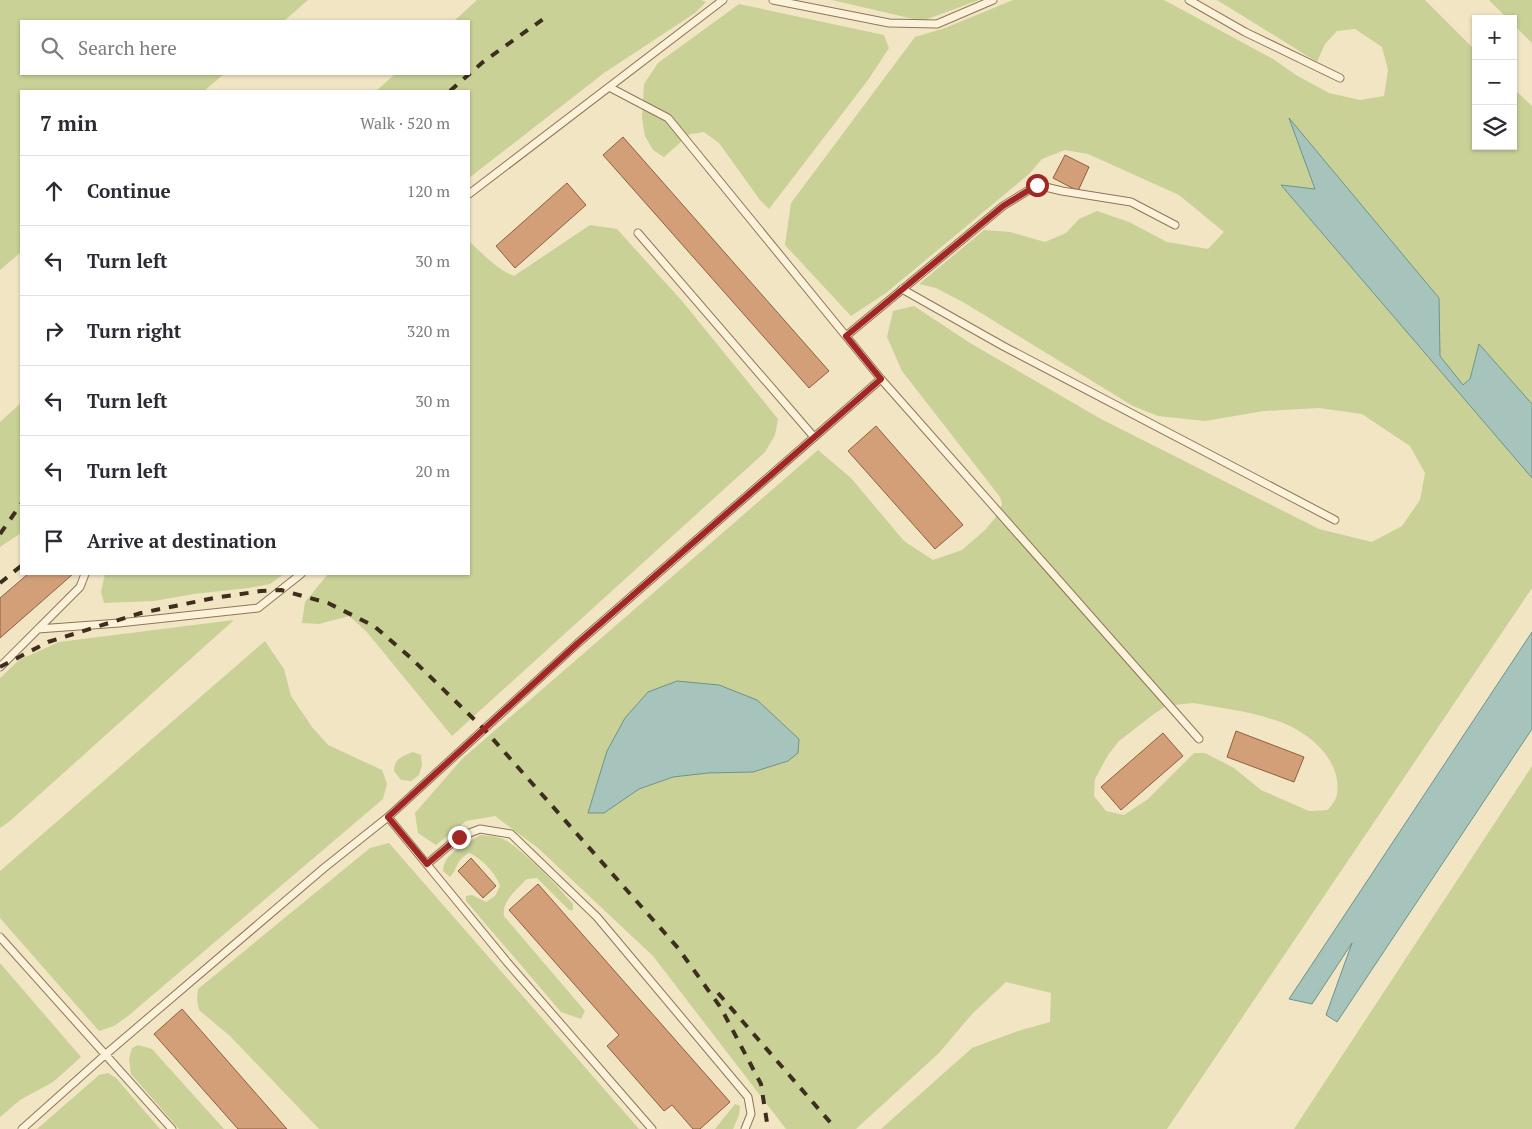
<!DOCTYPE html>
<html lang="en">
<head>
<meta charset="utf-8">
<style>
	:root { --surface:#fff; --page:#f2f2f3; --text:#2b2b33; --muted:#7c7c81; --line:#e1e1e2 }
	body { margin:0; font-family:"PT Serif",serif; background:var(--page); color:var(--text) }
	.controls { position:absolute; right:15px; top:15px; display:grid; overflow:hidden; border-radius:0px; box-shadow:0 1px 4px #0004 }
	.controls button { width:45px; height:45px; display:grid; place-items:center; padding:0; border:0; border-bottom:1px solid var(--line); background:var(--surface); color:var(--text); font:25px sans-serif }
	.stop { position:absolute; width:15px; height:15px; margin:-11px; border:4px solid #a22624; border-radius:50%; background:#fff }
	.stop.end { background:#a22624; border-color:#fff; box-shadow:0 1px 5px #0008 }
	.list { margin:0; padding:0; list-style:none }
	h2 { display:flex; justify-content:space-between; align-items:center; height:65px; margin:0; padding:0 20px; font-size:21px }
	h2 small { font-size:16px; font-weight:400; color:var(--muted) }
	.list li { display:grid; grid-template-columns:32px 1fr auto; gap:15px; align-items:center; box-sizing:border-box; height:70px; padding:0 20px; border-top:1px solid var(--line) }
	.list b { display:block; font-size:19px; white-space:nowrap }
	.list em { font-size:16px; font-style:normal; color:var(--muted) }
	.icon { flex:none; width:28px; height:28px; fill:none; stroke:currentColor; stroke-width:2; stroke-linecap:round; stroke-linejoin:round }
	.map { position:relative; flex:none; width:1532px; height:1129px; overflow:hidden }
	.search { position:absolute; background:var(--surface); box-shadow:0 1px 4px #0004; left:20px; top:20px; width:450px; height:55px; display:flex; align-items:center; gap:12px; box-sizing:border-box; padding:0 18px; border-radius:0px; color:var(--muted); font-size:19px }
	.panel { position:absolute; background:var(--surface); box-shadow:0 1px 4px #0004; left:20px; top:90px; width:450px; height:485px; border-radius:0px }
	.map>svg:first-child { display:block }
	.green { fill:#c9d197; fill-rule:evenodd }
	.water { fill:#a6c4bc; stroke:#6c948b }
	.building { fill:#d29f78; stroke:#8f5f3d }
	.lines { fill:none; stroke-linecap:round; stroke-linejoin:round }
	.service-casing { stroke:#8e7659; stroke-width:9 }
	.service { stroke:#fbf2d9; stroke-width:7 }
	.rail { stroke:#3d2e1e; stroke-width:4; stroke-dasharray:9 9; stroke-linecap:butt }
	.route { stroke:#a22624; stroke-width:6 }
</style>
</head>
<body>
<div class="map">
<svg width="1532" height="1129" viewBox="0 0 1532 1129">
	<rect width="100%" height="100%" fill="#f1e5c4"/>
	<!-- green -->
	<path class="green" d="M0 0H308L284 21H21V74H224L204 91H21V252L0 270Z
		M477 0H701L706 2 695 13 604 73 469 178V91H376L395 74H469V21H454Z
		M832 0H979L922 21Z
		M1013 0H1164L1273 59 1296 75 1329 93 1360 100 1384 96 1388 70 1382 47 1355 29 1337 31 1325 44 1317 62 1217 0H1425L1476 51V146H1513V88L1532 106V588L1167 1129H881L972 1048 1018 1031 1050 1022 1051 993 1006 982 972 1014 939 1053 856 1129H786L653 956 538 848 495 816 466 821 436 845 418 833 415 813 462 759 818 450 851 478 904 541 933 560 962 550 984 531 996 517 1002 504 1000 497 902 371 887 337 893 311 914 306 970 343 1101 419 1319 529 1372 542 1402 526 1420 500 1425 473 1410 446 1362 414 1319 408 1264 411 1205 421 1158 416 1133 406 963 302 936 288 919 284 984 230 1010 232 1045 242 1066 233 1079 219 1097 211 1129 222 1167 242 1208 249 1224 232 1179 195 1088 154 1065 150 1042 159 1029 174 886 293 851 316 785 245 791 203 915 37 945 28ZM1193 703C1223 708 1254 712 1283 723 1311 734 1342 761 1337 794 1337 799 1331 806 1328 810L1309 811 1261 790 1234 768 1205 753H1194L1148 799 1124 815 1106 811 1094 796 1095 779 1108 755 1119 741 1154 714 1166 706Z
		M1489 0H1532V43L1513 24V19H1508Z
		M739 4 884 35 889 48 868 80 769 209 760 200 719 143 704 132 690 134 664 157 653 150 645 136 642 118 644 84 658 63Z
		M590 225 617 229 682 301 778 419 775 435 765 452 452 736 366 631 349 616 319 624 302 623 305 602 328 574H469V241C483 254 496 269 514 276Z
		M21 403V533L0 547V422Z
		M105 574H284L270 584 248 588 194 594 154 601 104 603 101 592Z
		M234 620 10 821 0 828V678L19 660 59 642Z
		M265 641 284 669 291 696 312 727 328 745 382 770 387 784 383 799 128 1016 114 1026 99 1031 0 918V871Z
		M413 752 421 755 422 765 419 775 411 781 401 780 394 771C394 759 402 756 413 752Z
		M1532 766V1129H1294Z
		M480 835C489 836 498 836 507 841 525 852 559 887 573 904V910H569L537 878 527 879C517 889 501 902 504 916L585 1011 581 1019 561 1012 466 901V896L472 895 486 902 495 896 500 886C496 873 481 858 469 853 455 861 459 867 450 877L443 871C443 853 467 844 480 835Z
		M389 843 639 1129H319L230 1036 199 1010 197 1000 198 989 370 848Z
		M0 963 81 1057 53 1082 20 1100 0 1117Z
		M138 1045 152 1049 224 1129H179L131 1074 129 1059 132 1048Z
		M108 1073 116 1078 160 1129H37L99 1075Z
		M735 1104 740 1106 739 1115 733 1129H715Z"/>
	<!-- water -->
	<path class="water" d="M1289 118 1439 298 1440 356 1463 385 1470 379 1479 344 1532 404V478L1281 185 1315 189Z
		M1532 632V729L1337 1022 1326 1015 1352 943 1312 1004 1289 999Z
		M677 681 719 685 757 700 799 739 798 753 788 761 753 772 708 773 673 777 639 789 604 813H588L607 751 625 718 648 692Z"/>
	<!-- building -->
	<path class="building" d="M623 137 829 371 809 388 603 155Z
		M1065 155 1089 167 1078 191 1053 178Z
		M567 183 586 205 515 268 496 246Z
		M876 426 963 525 935 549 848 451Z
		M28 574H73L0 638V598Z
		M1236 731 1304 757 1294 782 1227 757Z
		M1163 733 1183 756 1121 810 1101 787Z
		M471 858 496 886 483 898 458 871Z
		M538 884 730 1102 700 1129H693L672 1105 664 1111 607 1046 619 1035 509 910Z
		M182 1009 287 1129H238L154 1034Z"/>
	<g class="lines">
		<!-- service casing -->
		<g class="service-casing">
			<path id="service" d="M773 0 889 23 937 24 993 0
				M1189 0 1245 32 1340 78
				M609 87 668 118 881 379 1199 739
				M469 194 723 0
				M638 233 814 437
				M902 289 1003 346 1335 520
				M846 336 1003 206 1037 185 1062 191 1131 202 1175 225
				M38 629 119 623 258 608 301 574
				M0 667 80 587 85 574
				M388 817 507 962 652 1129
				M427 864 459 837 480 829 511 834 597 917 748 1097 751 1114 745 1129
				M0 937 172 1129
				M22 1129 106 1054 324 868 388 817 578 643 881 379"/>
		</g>
		<!-- service -->
		<use href="#service" class="service"/>
		<!-- rail -->
		<path class="rail" d="M450 91 483 62 546 17
			M0 534 21 504
			M0 583 21 566
			M0 667 48 642 141 613 214 598 261 591 281 590 328 603 374 626 411 658 484 729 678 948 721 1008 761 1084 768 1129
			M718 993 836 1129"/>
	</g>
	<g class="lines">
		<!-- route -->
		<path class="route" d="M459 837 427 864 388 817 578 643 881 379 846 336 1003 206 1037 185"/>
	</g>
</svg>
<div class="controls">
<button>+</button>
<button>−</button>
<button><svg class="icon" aria-label="layers" viewBox="0 0 24 24"><path d="M12 4l9 5-9 5-9-5zM3 14l9 5 9-5"/></svg></button>
</div>
<div class="stop" style="left:1037px;top:185px"></div>
<div class="stop end" style="left:459px;top:837px"></div>
<div class="search"><svg class="icon" aria-label="search" viewBox="0 0 24 24"><circle cx="10" cy="10" r="6"/><path d="M15 15l6 6"/></svg>Search here</div>
<section class="panel">
<h2>7 min<small>Walk · 520 m</small></h2>
<ul class="list">
<li><svg class="icon" aria-label="ahead" viewBox="0 0 24 24"><path d="M12 20V5M6 11l6-6 6 6"/></svg><div><b>Continue</b></div><em>120 m</em></li>
<li><svg class="icon" aria-label="left" viewBox="0 0 24 24"><path d="M17 20v-9H6M10 6l-5 5 5 5"/></svg><div><b>Turn left</b></div><em>30 m</em></li>
<li><svg class="icon" aria-label="right" viewBox="0 0 24 24"><path d="M7 20v-9h11M14 6l5 5-5 5"/></svg><div><b>Turn right</b></div><em>320 m</em></li>
<li><svg class="icon" aria-label="left" viewBox="0 0 24 24"><path d="M17 20v-9H6M10 6l-5 5 5 5"/></svg><div><b>Turn left</b></div><em>30 m</em></li>
<li><svg class="icon" aria-label="left" viewBox="0 0 24 24"><path d="M17 20v-9H6M10 6l-5 5 5 5"/></svg><div><b>Turn left</b></div><em>20 m</em></li>
<li><svg class="icon" aria-label="arrive" viewBox="0 0 24 24"><path d="M6 21V4h12l-3 4 3 4H6"/></svg><div><b>Arrive at destination</b></div></li>
</ul>
</section>
</div>
</body>
</html>
